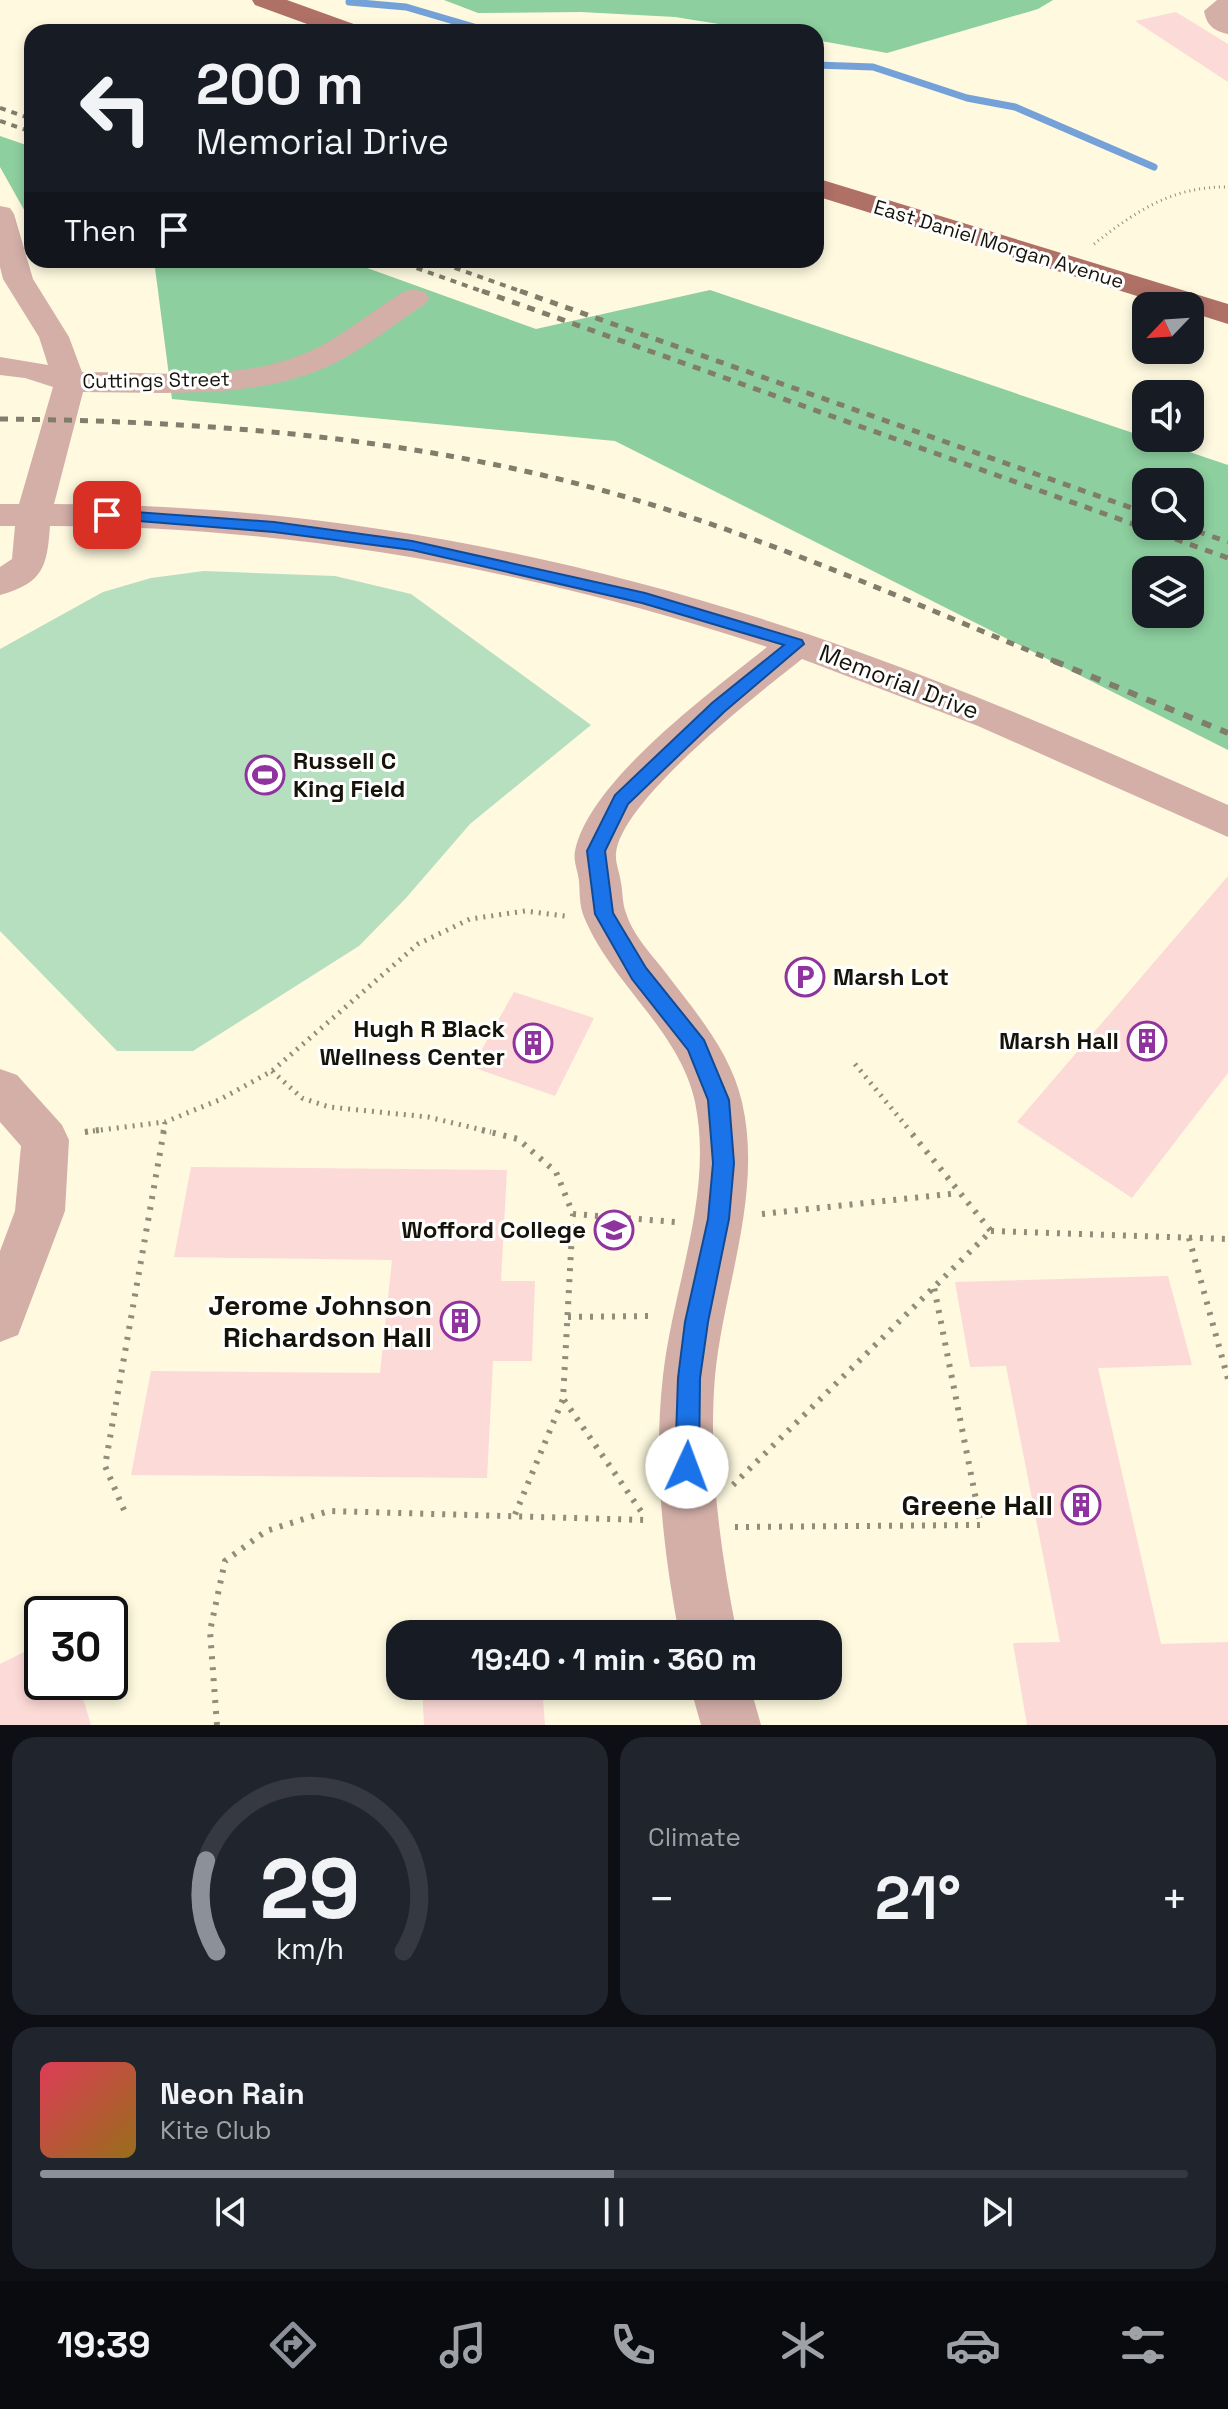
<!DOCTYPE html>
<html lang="en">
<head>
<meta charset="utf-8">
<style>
  :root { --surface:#171b24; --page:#20242c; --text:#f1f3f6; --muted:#9ea1a6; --line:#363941; --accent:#8c9099 }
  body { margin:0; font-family:"Space Grotesk",sans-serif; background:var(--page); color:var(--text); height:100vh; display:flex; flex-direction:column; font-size:30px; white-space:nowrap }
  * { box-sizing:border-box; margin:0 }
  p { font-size:26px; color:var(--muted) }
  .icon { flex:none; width:44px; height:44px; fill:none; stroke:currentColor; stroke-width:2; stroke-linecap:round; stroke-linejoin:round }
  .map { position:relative; height:1725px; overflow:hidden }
  .details { display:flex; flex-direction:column; gap:12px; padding:12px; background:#0d0f14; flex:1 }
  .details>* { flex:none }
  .hud { position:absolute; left:24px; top:24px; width:800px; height:244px; border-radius:24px; box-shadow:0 4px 12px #0003; background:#171b24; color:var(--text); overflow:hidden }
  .needle { width:52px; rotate:245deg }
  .controls { position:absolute; left:1132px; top:292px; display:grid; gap:16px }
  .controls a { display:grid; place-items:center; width:72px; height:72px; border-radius:16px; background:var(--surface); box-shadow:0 4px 12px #0003; font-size:40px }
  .speed { position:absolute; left:24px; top:1596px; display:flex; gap:16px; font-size:40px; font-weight:700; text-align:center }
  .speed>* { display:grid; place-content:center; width:104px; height:104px; border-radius:50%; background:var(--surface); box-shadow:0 4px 12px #0003; line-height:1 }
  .speed .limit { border:4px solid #111; border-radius:12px; background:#fff; color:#111 }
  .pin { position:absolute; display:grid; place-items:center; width:68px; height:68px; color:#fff; margin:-34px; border-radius:16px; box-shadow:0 4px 12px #0006 }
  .me { position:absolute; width:88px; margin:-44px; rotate:2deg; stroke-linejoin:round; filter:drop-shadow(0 0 6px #0008) }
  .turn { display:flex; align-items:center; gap:28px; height:168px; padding:0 40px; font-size:36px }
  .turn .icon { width:104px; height:104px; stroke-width:2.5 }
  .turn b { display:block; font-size:56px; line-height:68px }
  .then { display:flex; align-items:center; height:76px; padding:0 40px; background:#0003; gap:16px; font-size:30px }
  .big { font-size:60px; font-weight:800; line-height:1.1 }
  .details .card { flex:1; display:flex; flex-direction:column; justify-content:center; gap:12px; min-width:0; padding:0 28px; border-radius:24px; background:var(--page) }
  .details .dial { align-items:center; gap:0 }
  .dial svg { height:208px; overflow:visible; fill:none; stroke:var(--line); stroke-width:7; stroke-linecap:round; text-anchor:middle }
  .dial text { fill:var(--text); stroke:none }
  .song { display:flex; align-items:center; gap:24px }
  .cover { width:96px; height:96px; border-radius:12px; background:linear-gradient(135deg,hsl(350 70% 55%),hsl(40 70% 35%)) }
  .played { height:8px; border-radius:4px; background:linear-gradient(90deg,var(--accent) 50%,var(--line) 50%) }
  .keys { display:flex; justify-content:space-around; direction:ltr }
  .heat { display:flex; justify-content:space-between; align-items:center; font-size:44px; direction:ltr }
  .details .tiles { flex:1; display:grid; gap:12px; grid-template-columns:1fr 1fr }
  .card:last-child { grid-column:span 2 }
  .trip { position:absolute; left:386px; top:1620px; width:456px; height:80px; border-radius:24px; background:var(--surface); box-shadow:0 4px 12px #0003; font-weight:800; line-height:80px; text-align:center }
  .tabs { display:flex; height:128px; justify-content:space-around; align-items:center; background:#090b0e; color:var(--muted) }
  .tabs .icon { width:56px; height:56px }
  .tabs .selected { color:var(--accent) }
  .tabs b { font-size:36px; color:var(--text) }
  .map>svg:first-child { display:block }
</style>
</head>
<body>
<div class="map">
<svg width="1228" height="1725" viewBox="0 0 1228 1725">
  <rect width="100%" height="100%" fill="#fef9df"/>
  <!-- green -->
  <path fill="#b5dfbf" d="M 204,571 L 335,576 L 411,594 L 591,725 L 470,824 L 406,898 L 359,946 L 193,1051 L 117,1051 L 0,931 L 0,649 L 103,592 L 151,578 Z"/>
  <!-- forest -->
  <path fill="#8dcf9f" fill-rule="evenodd" d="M 444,0 L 1053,0 L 1038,9 L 887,53 L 816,40 L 816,32 L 768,32 L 675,17 L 581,12 L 478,13 Z
    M 0,136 L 32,147 L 32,224 L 0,167 Z
    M 154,260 L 345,260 L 536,329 L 710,290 L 1228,465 L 1228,750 L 615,441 L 172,399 ZM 1146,482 L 1190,482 L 1190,526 L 1146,526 ZM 1146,570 L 1190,570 L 1190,614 L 1146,614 Z"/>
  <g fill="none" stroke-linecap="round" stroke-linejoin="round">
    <!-- stream -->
    <path stroke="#73a1d8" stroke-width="7" d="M 349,2 L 406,7 L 491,32
      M 816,65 L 873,67 L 967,98 L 1015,107 L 1154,167"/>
  </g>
  <!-- building -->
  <path fill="#fcdad7" d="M 1176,12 L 1228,44 L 1228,82 L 1135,21 Z
    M 1228,876 L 1228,1073 L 1132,1198 L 1017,1122 Z
    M 514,992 L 594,1018 L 555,1096 L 472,1067 Z
    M 191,1167 L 507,1170 L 501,1281 L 535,1281 L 532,1361 L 493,1361 L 487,1478 L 131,1475 L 151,1371 L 380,1373 L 392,1260 L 174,1257 Z
    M 1168,1276 L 1192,1365 L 1098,1368 L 1161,1644 L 1228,1642 L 1228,1725 L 1027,1725 L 1013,1643 L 1060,1642 L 1006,1366 L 970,1367 L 955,1282 Z
    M 42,1643 L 42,1682 L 78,1682 L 91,1725 L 0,1725 L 0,1664 Z
    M 422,1686 L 542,1686 L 545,1725 L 424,1725 Z"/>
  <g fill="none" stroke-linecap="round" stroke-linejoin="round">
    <!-- path-far2 -->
    <path stroke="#918d7a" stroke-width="3" stroke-dasharray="1 4" stroke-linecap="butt" d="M 383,27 L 397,32
      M 1094,244 C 1136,211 1173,186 1228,187"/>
    <!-- path-far1 -->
    <path stroke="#918d7a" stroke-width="5" stroke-dasharray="2 6" stroke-linecap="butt" d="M 855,1064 L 911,1132
      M 272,1071 L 302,1098 L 329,1107 L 428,1117 L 491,1132
      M 85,1132 L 165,1122 L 219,1100 L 272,1071 L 418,944 L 470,919 L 525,911 L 565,916
      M 163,1132 L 165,1122"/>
    <!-- path -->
    <path stroke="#918d7a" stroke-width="6" stroke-dasharray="3 8" stroke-linecap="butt" d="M 482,1130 L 518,1139 L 556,1172 L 573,1214 L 563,1399 L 514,1517
      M 85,1132 L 99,1130
      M 573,1214 L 676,1222
      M 762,1214 L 959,1193
      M 991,1231 L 1228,1239
      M 1189,1238 L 1228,1379
      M 568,1317 L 655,1316
      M 564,1400 L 643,1514
      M 733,1485 L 991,1231 L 909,1130
      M 124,1510 L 105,1466 L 164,1130
      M 735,1527 L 981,1525 L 934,1287
      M 217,1725 L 210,1631 L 225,1561 L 266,1531 L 329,1511 L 645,1520"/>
    <!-- minor -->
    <path fill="#d3afa8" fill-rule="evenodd" d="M 1217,0 L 1228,0 L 1228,34 C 1214,31 1207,26 1204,11 Z
      M 0,206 L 10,208 L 14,214 L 33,279 L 69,337 L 82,372 C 158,372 244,383 315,349 C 346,333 374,310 403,292 L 414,289 L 425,292 L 429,298 L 425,304 C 396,323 368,346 337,362 C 260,401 167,392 83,392 L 54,504 C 328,504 602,559 859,652 C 985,697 1106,751 1228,805 L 1228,837 L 978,726 L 802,659 C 758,694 622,799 616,853 C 615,863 620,873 621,883 C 623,893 622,903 626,913 C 632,933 649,952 662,968 C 693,1009 730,1050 742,1102 C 763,1194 724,1285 715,1376 C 708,1463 720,1550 737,1634 L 679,1634 C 663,1549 653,1462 663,1376 C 673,1285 714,1194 695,1102 C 680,1031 611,983 584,917 C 579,905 580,893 579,881 C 578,871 573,861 575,851 C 589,781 712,691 767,647 C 536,570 294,526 50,526 C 47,566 44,583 0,595 L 0,567 L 12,559 L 15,526 L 0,526 L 0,504 L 19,504 L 53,387 L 25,378 L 0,375 L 0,357 L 48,365 L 39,337 L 3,279 L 0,267 Z
      M 0,1069 L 17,1075 L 62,1125 L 69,1140 L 65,1211 L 18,1335 L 0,1342 L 0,1251 L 15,1211 L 21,1146 L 0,1122 Z
      M 690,1686 L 750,1686 L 761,1725 L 701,1725 Z"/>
    <!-- major -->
    <path fill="#af7066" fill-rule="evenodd" d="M 252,0 L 287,0 L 362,27 L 366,32 L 329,32 L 255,5 Z
      M 816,178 L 1228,304 L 1228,324 L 1190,312 L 1190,306 L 1169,306 L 816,196 Z"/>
    <!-- rail-far2 -->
    <path stroke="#817d6b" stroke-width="4" stroke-dasharray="6 6" stroke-linecap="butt" d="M 0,108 L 32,119
      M 0,121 L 32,132
      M 394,260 L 487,293
      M 432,260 L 526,293"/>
    <!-- rail-far1 -->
    <path stroke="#817d6b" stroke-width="5" stroke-dasharray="8 8" stroke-linecap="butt" d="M 482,291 L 1228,558
      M 520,291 L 1146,513
      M 0,419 C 206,421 413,437 612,493 C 765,536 912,603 1059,663
      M 1182,526 L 1228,542"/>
    <!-- rail -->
    <path stroke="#817d6b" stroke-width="6" stroke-dasharray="10 10" stroke-linecap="butt" d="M 1054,661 L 1228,733"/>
  </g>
  <!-- route -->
  <path fill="#1a73e8" stroke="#114b97" stroke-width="2" d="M 107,510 L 274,522 L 412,541 L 645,593 L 802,640 L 804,644 L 724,712 L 628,804 L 605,851 L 613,913 L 646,968 L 704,1040 L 729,1100 L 734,1163 L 729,1219 L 708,1322 L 700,1378 L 699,1467 L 695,1476 L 687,1479 L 678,1476 L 675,1467 L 678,1378 L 685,1322 L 708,1219 L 713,1163 L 708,1100 L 688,1050 L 632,979 L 595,914 L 587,851 L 615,795 L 712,703 L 784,645 L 642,603 L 412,550 L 274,532 L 102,518 L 102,512 Z"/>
  <!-- icons -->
  <defs>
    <g id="stadium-ring" transform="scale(2)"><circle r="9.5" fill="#fff" stroke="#8f349f" stroke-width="1.5"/><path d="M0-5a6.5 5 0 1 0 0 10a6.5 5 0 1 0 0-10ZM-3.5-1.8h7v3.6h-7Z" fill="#8f349f"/></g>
    <g id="parking-ring" transform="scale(2)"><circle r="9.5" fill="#fff" stroke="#8f349f" stroke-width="1.5"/><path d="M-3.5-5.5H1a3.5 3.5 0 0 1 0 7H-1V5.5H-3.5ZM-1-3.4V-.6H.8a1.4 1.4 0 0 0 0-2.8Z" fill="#8f349f"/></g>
    <g id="building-ring" transform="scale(2)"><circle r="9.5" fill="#fff" stroke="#8f349f" stroke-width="1.5"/><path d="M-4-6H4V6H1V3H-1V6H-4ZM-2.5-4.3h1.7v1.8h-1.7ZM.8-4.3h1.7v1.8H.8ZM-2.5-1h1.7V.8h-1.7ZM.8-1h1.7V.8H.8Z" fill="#8f349f"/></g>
    <g id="university-ring" transform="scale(2)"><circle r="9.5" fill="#fff" stroke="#8f349f" stroke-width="1.5"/><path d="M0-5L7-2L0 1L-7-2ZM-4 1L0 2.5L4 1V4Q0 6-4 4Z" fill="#8f349f"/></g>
  </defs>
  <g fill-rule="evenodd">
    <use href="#stadium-ring" x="265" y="775"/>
    <use href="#parking-ring" x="805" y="977"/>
    <use href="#building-ring" x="1147" y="1041"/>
    <use href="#building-ring" x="533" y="1043"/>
    <use href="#university-ring" x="614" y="1230"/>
    <use href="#building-ring" x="460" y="1321"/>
    <use href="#building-ring" x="1081" y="1505"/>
  </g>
  <g text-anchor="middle" stroke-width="6" stroke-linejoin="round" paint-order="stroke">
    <!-- far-street labels -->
    <g font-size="20" fill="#161308" stroke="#fff">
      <text transform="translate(999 244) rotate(17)" y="7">East Daniel Morgan Avenue</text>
      <text transform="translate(156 380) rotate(-1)" y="7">Cuttings Street</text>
    </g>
    <!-- street labels -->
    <g font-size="24" fill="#161308" stroke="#fff">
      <text transform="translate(899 682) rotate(21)" y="8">Memorial Drive</text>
    </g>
    <!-- poi labels -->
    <g font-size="24" font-weight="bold" fill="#161308" stroke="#fff" text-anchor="end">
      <text x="293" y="769" text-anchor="start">Russell C<tspan x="293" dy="28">King Field</tspan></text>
      <text x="833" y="985" text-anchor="start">Marsh Lot</text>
      <text x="505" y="1037">Hugh R Black<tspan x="505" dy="28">Wellness Center</tspan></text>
      <text x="1119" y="1049">Marsh Hall</text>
      <text x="586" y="1238">Wofford College</text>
    </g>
    <!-- near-poi labels -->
    <g font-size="28" font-weight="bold" fill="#161308" stroke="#fff" text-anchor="end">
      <text x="432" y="1315">Jerome Johnson<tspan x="432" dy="32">Richardson Hall</tspan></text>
      <text x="1053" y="1515">Greene Hall</text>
    </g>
  </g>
</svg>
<div class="controls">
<a><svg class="needle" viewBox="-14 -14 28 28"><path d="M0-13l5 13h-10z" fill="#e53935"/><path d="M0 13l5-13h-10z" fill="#9ea1a6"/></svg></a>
<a><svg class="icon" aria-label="sound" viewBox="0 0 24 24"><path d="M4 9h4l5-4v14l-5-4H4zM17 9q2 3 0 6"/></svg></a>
<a><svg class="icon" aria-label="search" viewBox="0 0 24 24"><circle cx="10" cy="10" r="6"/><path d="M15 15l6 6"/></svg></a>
<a><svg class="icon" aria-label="layers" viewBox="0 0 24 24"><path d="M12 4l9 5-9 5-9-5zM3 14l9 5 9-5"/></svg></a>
</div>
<div class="speed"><div class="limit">30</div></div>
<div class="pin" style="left:107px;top:515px;background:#d93025"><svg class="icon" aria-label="arrive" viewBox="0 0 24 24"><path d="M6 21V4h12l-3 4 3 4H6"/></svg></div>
<svg class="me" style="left:687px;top:1467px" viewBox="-20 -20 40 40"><circle r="19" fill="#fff"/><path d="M0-13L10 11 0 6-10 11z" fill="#1a73e8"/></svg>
<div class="trip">19:40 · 1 min · 360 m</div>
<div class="hud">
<div class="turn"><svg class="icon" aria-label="left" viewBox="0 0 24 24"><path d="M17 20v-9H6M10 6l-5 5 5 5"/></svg><div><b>200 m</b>Memorial Drive</div></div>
<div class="then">Then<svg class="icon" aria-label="arrive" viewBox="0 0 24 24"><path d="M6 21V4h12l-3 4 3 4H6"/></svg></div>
</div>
</div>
<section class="details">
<div class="tiles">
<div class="card dial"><svg viewBox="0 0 100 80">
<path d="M14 69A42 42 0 1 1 86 69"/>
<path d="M14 69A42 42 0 0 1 10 34" stroke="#8c9099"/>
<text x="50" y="56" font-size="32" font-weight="700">29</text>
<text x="50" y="72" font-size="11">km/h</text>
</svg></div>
<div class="card"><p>Climate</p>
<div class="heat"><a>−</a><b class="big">21°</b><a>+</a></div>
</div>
<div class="card">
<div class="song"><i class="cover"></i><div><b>Neon Rain</b><p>Kite Club</p></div></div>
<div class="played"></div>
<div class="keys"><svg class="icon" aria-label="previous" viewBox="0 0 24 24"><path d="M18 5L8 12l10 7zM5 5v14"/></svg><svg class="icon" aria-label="pause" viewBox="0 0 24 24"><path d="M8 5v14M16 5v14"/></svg><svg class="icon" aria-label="next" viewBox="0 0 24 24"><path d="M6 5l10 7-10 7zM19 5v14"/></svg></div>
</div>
</div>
</section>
<nav class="tabs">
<b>19:39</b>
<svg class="icon selected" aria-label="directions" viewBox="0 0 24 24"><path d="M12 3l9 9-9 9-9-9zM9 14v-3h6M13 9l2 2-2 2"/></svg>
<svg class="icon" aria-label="music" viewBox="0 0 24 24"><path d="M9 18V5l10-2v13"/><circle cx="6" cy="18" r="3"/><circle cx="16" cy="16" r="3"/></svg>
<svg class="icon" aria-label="phone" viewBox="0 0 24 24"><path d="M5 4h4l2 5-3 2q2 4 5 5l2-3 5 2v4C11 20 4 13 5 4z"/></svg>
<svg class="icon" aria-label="climate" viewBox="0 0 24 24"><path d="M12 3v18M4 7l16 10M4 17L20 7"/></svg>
<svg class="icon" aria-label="car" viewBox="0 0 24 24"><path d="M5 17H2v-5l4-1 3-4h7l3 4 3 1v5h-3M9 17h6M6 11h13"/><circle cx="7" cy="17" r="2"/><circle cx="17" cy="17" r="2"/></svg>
<svg class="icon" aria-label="filters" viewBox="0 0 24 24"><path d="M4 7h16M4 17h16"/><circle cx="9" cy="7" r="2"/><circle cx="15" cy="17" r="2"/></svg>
</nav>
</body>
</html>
